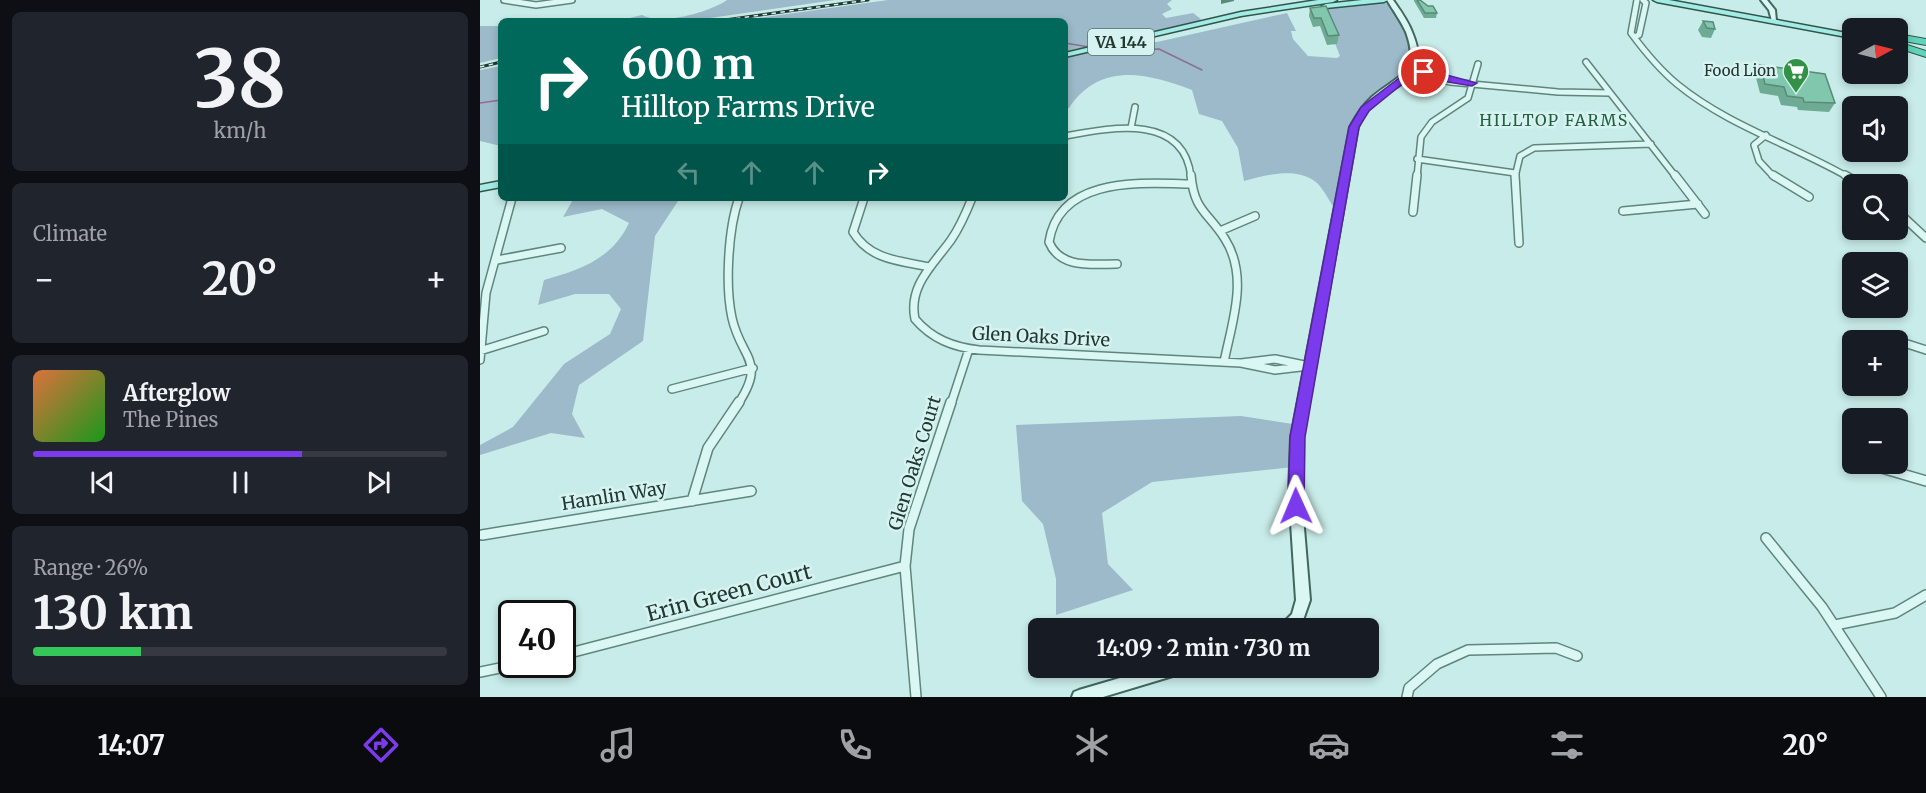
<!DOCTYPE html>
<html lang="en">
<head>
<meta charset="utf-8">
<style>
  :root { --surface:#171b24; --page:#20242c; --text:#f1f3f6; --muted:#9ea1a6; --line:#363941; --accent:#7c3aed }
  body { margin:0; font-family:Merriweather,serif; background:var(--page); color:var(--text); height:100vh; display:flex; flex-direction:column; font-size:22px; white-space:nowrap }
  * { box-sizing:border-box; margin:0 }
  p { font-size:20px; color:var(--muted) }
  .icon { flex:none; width:33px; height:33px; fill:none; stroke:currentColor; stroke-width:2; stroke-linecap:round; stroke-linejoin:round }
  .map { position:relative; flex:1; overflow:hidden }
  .panel { display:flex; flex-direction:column; gap:12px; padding:12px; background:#0d0f14; width:480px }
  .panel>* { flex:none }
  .guide { position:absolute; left:18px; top:18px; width:570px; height:183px; border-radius:9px; box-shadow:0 3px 9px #0003; background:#00695c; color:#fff; overflow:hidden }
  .needle { width:39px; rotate:83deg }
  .tools { position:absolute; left:1362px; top:18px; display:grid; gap:12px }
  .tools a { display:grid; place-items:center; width:66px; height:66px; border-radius:9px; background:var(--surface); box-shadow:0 3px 9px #0003; font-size:30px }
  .speed { position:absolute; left:18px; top:600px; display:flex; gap:12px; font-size:30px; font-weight:700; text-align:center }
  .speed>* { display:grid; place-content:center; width:78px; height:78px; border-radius:50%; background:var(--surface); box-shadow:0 3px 9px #0003; line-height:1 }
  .speed .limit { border:3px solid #111; border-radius:9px; background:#fff; color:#111 }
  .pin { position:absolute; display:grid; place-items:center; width:51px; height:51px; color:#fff; margin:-26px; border:3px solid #fff; border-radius:50%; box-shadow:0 2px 6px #0007 }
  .me { position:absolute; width:66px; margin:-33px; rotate:359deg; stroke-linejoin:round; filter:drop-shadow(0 0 4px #0008) }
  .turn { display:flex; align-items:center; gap:21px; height:126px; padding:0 24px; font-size:27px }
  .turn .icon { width:78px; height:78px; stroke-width:2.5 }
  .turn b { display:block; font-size:42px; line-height:51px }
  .lanes { display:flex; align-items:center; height:57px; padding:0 24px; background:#0003; justify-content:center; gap:30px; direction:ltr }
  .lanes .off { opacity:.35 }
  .big { font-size:45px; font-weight:700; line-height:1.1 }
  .panel .card { flex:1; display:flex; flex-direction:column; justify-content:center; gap:9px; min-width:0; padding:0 21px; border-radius:9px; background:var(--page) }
  .panel .dial { align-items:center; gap:0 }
  .dial b { font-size:78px; line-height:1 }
  .song { display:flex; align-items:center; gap:18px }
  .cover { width:72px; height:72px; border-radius:9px; background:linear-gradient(135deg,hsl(20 70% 55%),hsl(120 70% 35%)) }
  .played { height:6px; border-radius:3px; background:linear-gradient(90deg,var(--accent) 65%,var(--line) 65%) }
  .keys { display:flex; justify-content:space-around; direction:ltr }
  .heat { display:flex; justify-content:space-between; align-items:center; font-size:33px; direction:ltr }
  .charge { height:9px; border-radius:4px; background:linear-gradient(90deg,#34c759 26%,var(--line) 0) }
  .trip { position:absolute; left:548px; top:618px; width:351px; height:60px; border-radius:9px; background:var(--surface); box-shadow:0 3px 9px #0003; font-weight:700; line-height:60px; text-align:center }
  .menu { display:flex; height:96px; justify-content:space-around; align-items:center; background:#090b0e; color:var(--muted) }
  .menu .icon { width:42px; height:42px }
  .menu .current { color:var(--accent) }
  .menu b { font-size:27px; color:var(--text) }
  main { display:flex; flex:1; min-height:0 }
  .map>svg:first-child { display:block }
</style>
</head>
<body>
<main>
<section class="panel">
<div class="card dial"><b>38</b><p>km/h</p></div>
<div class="card"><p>Climate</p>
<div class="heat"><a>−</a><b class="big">20°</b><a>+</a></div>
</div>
<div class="card">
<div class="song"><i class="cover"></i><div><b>Afterglow</b><p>The Pines</p></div></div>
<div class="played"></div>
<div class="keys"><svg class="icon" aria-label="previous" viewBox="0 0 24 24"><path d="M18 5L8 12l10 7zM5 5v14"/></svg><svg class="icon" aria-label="pause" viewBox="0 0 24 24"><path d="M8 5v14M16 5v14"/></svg><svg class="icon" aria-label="next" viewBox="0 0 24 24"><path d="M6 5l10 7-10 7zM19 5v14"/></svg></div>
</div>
<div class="card"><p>Range · 26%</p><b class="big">130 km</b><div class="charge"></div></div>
</section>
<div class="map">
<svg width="1446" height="697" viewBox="0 0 1446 697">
  <rect width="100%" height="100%" fill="#c8ece9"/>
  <!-- green -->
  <path fill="#9cbac9" d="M 247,0 L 355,0 L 209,21 L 137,21 L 162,15 C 181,26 230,12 247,0 Z
    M 408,0 L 692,0 L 687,4 L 692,9 L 682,14 L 686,18 L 713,13 L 721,19 L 717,23 L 585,53 L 585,21 L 256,21 Z
    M 903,2 C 915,5 928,33 931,45 C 932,52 931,61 930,69 L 912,87 L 883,104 L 876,113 L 856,211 C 850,202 844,190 837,183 C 818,166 785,175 764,181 L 758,148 L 742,121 L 719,114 L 712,90 C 668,73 620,61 589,108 L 585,108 L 585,57 L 644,43 L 677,42 L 807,13 L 816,31 L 811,31 L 813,39 L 828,56 L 857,58 L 860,56 L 841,8 Z
    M 0,26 L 21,26 L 21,58 L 0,63 Z
    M 21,66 L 21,146 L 0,141 L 0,70 Z
    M 94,198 L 200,198 L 175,236 L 163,341 L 99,385 L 92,414 L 105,438 L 71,433 L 0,455 L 0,445 L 33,427 L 84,364 L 130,334 L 141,309 L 129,294 L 95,294 L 58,305 L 64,280 C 100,270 132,259 149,223 L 122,209 L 83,217 Z
    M 761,416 L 819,425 L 814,467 L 672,482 L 622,513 L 628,564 L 653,590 L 576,615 L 576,579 L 563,524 L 542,501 L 536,425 Z"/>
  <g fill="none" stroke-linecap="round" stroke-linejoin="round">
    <!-- stream -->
    <path stroke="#8d6f8e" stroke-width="1.5" d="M 585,43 L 609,47
      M 621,50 L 679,49 L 722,70
      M 0,103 L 21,100"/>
    <!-- street-far2 casing -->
    <g stroke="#5e867c" stroke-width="8">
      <path id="street-far2" d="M 24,0 L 56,5 L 92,0
        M 1157,0 L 1151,33 C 1165,52 1179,69 1197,84 C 1247,125 1312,145 1368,177
        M 1154,37 L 1159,35 L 1166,3 L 1163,0
        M 1106,62 L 1196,177
        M 931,72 L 970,82 L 1078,92 L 1130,93
        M 651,128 L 655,107
        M 1286,135 L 1274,145 L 1279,161 L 1294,177
        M 585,136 C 629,128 704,112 711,177
        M 937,159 L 1035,173
        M 937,177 L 941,137 L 952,122 L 988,98 L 998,64
        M 1035,177 L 1040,156 L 1054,148 L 1171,144"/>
    </g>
    <!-- street-far1 casing -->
    <g stroke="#5e867c" stroke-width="10">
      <path id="street-far1" d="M 711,175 C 714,211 728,212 745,239 C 769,277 752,322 744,362
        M 1035,175 L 1039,243
        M 1195,175 L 1225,214
        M 1293,175 L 1329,197
        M 1365,175 L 1381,184
        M 384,198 L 373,232 C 390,260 420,261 450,267
        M 492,198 C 486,213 480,227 471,240 C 453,265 428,286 435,319 C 452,339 473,347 499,350 L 761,363 L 795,370 L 829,366
        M 1143,211 L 1218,204
        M 933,212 L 937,175
        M 1418,212 L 1446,238
        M 740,231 L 775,216
        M 17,260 L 81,248
        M 637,264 C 612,264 580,269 569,242 C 579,176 661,183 710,184
        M 1400,340 L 1417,340
        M 1418,341 L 1446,350
        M 0,351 L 64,331
        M 0,360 L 6,293 L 32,198
        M 761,363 L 795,359 L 829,366
        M 192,389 L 273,368
        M 258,404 C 287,360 261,359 252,318 C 245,286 248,229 259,198
        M 471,404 L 489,349"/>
    </g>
    <!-- street casing -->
    <g stroke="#5e867c" stroke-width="12">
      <path id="street" d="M 1388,464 L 1446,481
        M 212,501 L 228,448 L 259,402
        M 2,535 L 271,491
        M 1286,538 L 1342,607 L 1401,697
        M 1355,625 L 1415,613 L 1446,595
        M 82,655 L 425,566
        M 0,672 L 39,664
        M 436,697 L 425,566 L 429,529 L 471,402
        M 927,697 L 929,688 L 957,664 L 988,650 L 1076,648 L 1097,656"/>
    </g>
    <!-- secondary casing -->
    <g stroke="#41685d" stroke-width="4">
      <path id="secondary" d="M 907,0 L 913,0 C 920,10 928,21 932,32 C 954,84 911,81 887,111 C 883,115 881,122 878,127 L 823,437 L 821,492 L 830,600 L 822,623 L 817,628 L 801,628 L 803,623 L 812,614 L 816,600 L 809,492 L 811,437 L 870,127 C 877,115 882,106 892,97 C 918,75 941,73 926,32 C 921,21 913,10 907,0 Z
        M 1281,0 L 1287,0 L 1295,10 L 1296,21 L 1292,21 L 1289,10 Z
        M 674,668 L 703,668 L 701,673 L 696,675 L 623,697 L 592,697 L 594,692 L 599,690 Z"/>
    </g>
    <!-- primary casing -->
    <g stroke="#32554a" stroke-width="3">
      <path id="primary" d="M 838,0 L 857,0 L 853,2 L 761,16 L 585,57 L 585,53 L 761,12 Z
        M 882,0 L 908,0 L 904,2 L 846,8 L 842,6 L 846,4 Z
        M 1173,0 L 1189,0 L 1372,34 L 1372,38 L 1177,2 Z
        M 21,181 L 21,187 L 0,191 L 0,185 Z"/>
    </g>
    <!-- highway casing -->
    <g stroke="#32554a" stroke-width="2">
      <path id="highway" d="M 1418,34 L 1446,39 L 1446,45 L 1418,40 Z
        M 1418,42 L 1446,51 L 1446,57 L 1418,48 Z"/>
    </g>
    <!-- street-far2 -->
    <use href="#street-far2" stroke="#dbf7f4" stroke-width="5"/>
    <!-- street-far1 -->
    <use href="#street-far1" stroke="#dbf7f4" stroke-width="7"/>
    <!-- street -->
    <use href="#street" stroke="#dbf7f4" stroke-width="9"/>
    <!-- secondary -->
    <use href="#secondary" fill="#dbf7f4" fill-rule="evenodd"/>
    <!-- primary -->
    <use href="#primary" fill="#a3ebe5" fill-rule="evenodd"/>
    <!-- highway -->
    <use href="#highway" fill="#5fd4ba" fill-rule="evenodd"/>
    <!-- rail casing -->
    <g stroke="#213831" stroke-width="3">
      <path id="rail" d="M 238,21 L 388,0
        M 0,67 L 21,62"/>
    </g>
    <!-- rail -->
    <use href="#rail" stroke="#d7f3f1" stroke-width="1.5" stroke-dasharray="4.5" stroke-linecap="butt"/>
  </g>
  <!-- wall -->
  <path fill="#6eab95" d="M 934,0 L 940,0 L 957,13 L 956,18 L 944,18 L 934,1 Z
    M 830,8 L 859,35 L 857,44 L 847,45 L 840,26 L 833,27 L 829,16 Z
    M 1223,21 L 1235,29 L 1231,38 L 1222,37 L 1218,30 Z
    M 1280,65 L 1355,103 L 1349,112 L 1318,110 L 1317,107 L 1301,105 L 1298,96 L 1280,93 L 1275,74 Z"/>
  <!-- shaded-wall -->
  <path fill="#5a8b79" d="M 741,0 L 754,0 L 754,1 L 741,4 Z"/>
  <!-- building -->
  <path fill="#80c7ad" stroke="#5a8b79" stroke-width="1.5" d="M 937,0 L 940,0 L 948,6 L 953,6 L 957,13 L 945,13 Z
    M 846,6 L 859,35 L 848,36 L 841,18 L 834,18 L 830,8 Z
    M 1223,21 L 1233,22 L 1235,29 L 1227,28 Z
    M 1280,65 L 1345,74 L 1355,103 L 1324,102 L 1323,98 L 1307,96 L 1304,87 L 1285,84 Z"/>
  <!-- route -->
  <path fill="#7c3aed" stroke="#51269a" stroke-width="1.5" d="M 931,69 L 939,72 L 944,69 L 997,83 L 992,86 L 932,76 L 889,111 L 879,127 L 825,437 L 824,506 L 821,511 L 816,513 L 810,511 L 808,506 L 810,437 L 869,127 L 881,107 Z"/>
  <!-- icons -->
  <defs>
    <g id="supermarket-pin" transform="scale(1.35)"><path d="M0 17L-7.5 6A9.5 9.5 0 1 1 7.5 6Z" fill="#329146" stroke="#d7f3f1"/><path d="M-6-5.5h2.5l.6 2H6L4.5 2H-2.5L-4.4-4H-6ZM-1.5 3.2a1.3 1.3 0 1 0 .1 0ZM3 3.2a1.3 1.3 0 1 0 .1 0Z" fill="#fff"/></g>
  </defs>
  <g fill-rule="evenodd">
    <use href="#supermarket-pin" x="1316" y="71"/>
  </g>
  <g text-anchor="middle" stroke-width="5" stroke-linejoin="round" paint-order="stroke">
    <!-- far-poi labels -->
    <g font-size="15" fill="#213831" stroke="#d7f3f1" text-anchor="end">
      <text x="1296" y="76">Food Lion</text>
    </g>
    <!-- shield labels -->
    <rect fill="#d7f3f1" stroke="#58706b" stroke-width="1.5" x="608" y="29" width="66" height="26" rx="4.5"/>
    <g font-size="16" font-weight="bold" fill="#213831">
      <text x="641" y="48">VA 144</text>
    </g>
    <!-- far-neighbourhood labels -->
    <g font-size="16" letter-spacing="1.5" fill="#23613e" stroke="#d7f3f1">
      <text x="1074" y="126">HILLTOP FARMS</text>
    </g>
    <!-- street labels -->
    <g font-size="18" fill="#213831" stroke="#d7f3f1">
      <text transform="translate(561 337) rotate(3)" y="6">Glen Oaks Drive</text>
      <text transform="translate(435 463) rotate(-73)" y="6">Glen Oaks Court</text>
      <text transform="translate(134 496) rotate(-9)" y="6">Hamlin Way</text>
    </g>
    <!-- near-street labels -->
    <g font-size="21" fill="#213831" stroke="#d7f3f1">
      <text transform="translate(249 593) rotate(-15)" y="7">Erin Green Court</text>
    </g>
  </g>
</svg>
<div class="tools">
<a><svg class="needle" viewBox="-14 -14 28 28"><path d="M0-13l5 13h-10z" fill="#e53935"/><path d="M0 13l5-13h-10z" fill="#9ea1a6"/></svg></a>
<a><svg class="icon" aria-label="sound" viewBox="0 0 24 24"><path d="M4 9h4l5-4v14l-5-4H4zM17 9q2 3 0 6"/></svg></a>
<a><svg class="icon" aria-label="search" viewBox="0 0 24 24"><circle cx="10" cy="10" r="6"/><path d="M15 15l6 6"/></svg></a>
<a><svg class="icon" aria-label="layers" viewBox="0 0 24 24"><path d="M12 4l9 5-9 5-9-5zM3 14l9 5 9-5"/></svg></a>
<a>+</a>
<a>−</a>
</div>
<div class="speed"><div class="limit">40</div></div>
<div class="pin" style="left:944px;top:72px;background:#d93025"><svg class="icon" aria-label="arrive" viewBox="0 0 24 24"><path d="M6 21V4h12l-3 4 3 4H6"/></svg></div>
<svg class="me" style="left:816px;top:506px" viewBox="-20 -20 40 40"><path d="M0-17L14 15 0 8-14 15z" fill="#7c3aed" stroke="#fff" stroke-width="4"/></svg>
<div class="trip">14:09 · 2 min · 730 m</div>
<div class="guide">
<div class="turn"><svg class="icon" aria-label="right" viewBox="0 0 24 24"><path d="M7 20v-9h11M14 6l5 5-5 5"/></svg><div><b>600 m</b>Hilltop Farms Drive</div></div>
<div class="lanes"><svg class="icon off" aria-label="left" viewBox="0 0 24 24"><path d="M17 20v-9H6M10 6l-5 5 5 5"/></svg><svg class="icon off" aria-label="ahead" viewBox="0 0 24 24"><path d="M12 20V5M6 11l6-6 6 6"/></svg><svg class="icon off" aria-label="ahead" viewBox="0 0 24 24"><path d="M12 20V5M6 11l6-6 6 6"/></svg><svg class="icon" aria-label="right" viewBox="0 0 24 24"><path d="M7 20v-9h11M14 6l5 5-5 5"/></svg></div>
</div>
</div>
</main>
<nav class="menu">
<b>14:07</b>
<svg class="icon current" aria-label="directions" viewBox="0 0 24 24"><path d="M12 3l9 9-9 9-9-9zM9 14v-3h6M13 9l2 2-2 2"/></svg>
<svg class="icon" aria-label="music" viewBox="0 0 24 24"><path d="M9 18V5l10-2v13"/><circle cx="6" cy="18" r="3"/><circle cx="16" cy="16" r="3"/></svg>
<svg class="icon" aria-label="phone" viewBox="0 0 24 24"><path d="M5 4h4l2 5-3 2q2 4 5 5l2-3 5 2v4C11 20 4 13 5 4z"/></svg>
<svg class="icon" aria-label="climate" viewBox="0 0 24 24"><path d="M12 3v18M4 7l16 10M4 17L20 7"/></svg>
<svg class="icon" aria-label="car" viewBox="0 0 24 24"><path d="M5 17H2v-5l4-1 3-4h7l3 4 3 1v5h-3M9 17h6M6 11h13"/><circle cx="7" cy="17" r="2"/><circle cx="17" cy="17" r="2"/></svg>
<svg class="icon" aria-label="filters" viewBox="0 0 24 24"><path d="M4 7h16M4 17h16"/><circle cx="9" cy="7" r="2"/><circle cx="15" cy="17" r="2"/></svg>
<b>20°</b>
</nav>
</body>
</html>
